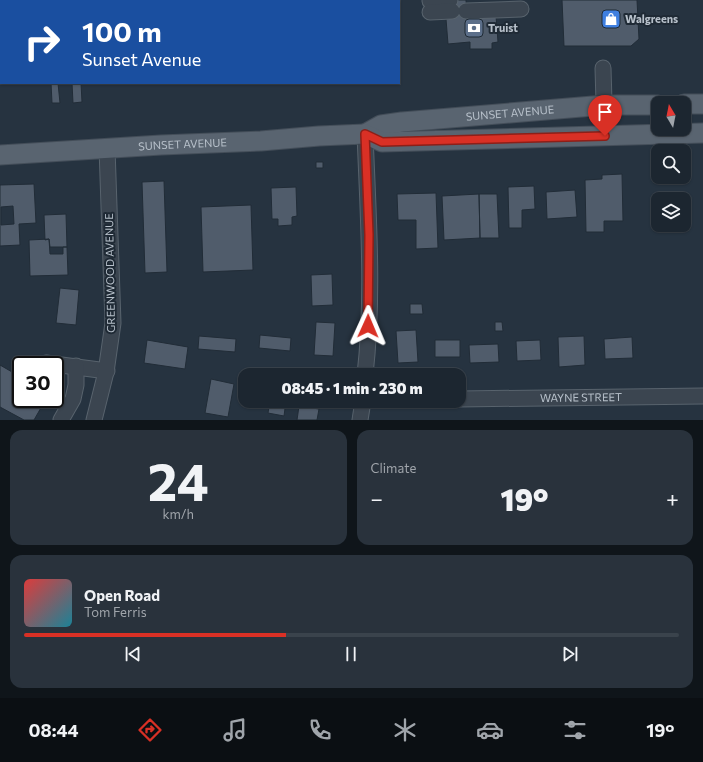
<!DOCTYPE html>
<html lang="en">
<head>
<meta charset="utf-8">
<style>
  :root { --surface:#1c2630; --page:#29323c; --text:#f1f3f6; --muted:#a0a5ab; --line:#3a434c; --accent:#d93025 }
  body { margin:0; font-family:Commissioner,sans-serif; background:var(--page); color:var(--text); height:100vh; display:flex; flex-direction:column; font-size:15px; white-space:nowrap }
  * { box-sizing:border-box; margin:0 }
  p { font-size:13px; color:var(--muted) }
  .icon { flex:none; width:22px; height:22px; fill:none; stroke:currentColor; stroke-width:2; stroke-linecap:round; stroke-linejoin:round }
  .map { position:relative; height:420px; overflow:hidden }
  .panel { display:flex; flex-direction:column; gap:10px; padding:10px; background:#0f151a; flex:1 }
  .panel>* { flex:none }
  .guide { position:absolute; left:0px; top:0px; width:400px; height:84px; box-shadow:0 1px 3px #0004,0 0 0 1px var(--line); background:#1a4fa0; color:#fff; overflow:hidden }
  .needle { width:26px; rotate:350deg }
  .tools { position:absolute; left:651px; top:96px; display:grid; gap:8px }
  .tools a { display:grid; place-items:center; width:40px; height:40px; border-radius:8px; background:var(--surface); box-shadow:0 1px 3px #0004,0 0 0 1px var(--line); font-size:20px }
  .speed { position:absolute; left:12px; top:356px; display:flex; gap:8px; font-size:20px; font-weight:700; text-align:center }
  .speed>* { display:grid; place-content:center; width:52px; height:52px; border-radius:50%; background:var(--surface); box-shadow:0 1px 3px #0004,0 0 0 1px var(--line); line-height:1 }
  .speed .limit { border:2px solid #111; border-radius:6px; background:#fff; color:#111 }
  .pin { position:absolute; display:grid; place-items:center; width:34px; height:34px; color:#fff; margin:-41px -17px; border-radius:50% 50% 50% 0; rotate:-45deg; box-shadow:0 0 4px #0007 }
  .pin .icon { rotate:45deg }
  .me { position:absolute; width:44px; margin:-22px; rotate:1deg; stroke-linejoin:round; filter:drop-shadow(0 0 3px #0008) }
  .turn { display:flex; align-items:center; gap:14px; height:84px; padding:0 16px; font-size:18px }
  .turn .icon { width:52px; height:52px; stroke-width:2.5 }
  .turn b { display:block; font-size:28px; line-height:34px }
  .big { font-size:30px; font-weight:800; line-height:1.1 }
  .panel .card { flex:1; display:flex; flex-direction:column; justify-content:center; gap:6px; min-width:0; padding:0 14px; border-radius:12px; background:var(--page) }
  .panel .dial { align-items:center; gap:0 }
  .dial b { font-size:52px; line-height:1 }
  .song { display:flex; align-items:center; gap:12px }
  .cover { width:48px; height:48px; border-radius:6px; background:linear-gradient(135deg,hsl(0 70% 55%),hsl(190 70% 35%)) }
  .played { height:4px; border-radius:2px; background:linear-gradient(90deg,var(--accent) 40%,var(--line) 40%) }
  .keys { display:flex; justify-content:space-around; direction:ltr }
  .heat { display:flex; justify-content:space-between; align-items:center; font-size:22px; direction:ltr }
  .panel .tiles { flex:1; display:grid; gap:10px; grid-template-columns:1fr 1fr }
  .card:last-child { grid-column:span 2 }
  .trip { position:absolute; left:238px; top:368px; width:228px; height:40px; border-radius:12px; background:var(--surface); box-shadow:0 1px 3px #0004,0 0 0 1px var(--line); font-weight:800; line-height:40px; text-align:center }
  .dock { display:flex; height:64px; justify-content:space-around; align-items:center; background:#0b0f13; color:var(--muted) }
  .dock .icon { width:28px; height:28px }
  .dock .current { color:var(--accent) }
  .dock b { font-size:18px; color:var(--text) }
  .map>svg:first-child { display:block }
</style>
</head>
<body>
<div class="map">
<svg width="703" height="420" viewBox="0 0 703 420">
  <rect width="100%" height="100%" fill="#263340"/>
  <!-- building -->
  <path fill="#505c6b" stroke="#212c37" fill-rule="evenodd" d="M 200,0 L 246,0 L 246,1 L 200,1 Z
    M 292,0 L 314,0 L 314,1 L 292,1 Z
    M 361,0 L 387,0 L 387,1 L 361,1 Z
    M 451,0 L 466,0 L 467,17 L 496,16 L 498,42 L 492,43 L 492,49 L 470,49 L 470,42 L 448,44 L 446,19 L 453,18 Z
    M 562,0 L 637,0 L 639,39 L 631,46 L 564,46 Z
    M 51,83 L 58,83 L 60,103 L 52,103 Z
    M 72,83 L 81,83 L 82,102 L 73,103 Z
    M 316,162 L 323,162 L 323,168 L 316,168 Z
    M 622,174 L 623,221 L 604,221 L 604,232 L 586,232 L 585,180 L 602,179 L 602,175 Z
    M 164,181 L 167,272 L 145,273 L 142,182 Z
    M 34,184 L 36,223 L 19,224 L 20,245 L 0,246 L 0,185 ZM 13,206 L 14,224 L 1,225 L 1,207 Z
    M 534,186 L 535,209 L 522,210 L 522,228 L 509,228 L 508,187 Z
    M 296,187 L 297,216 L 292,217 L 292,225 L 278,226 L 278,219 L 272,219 L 271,188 Z
    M 575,190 L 577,217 L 547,219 L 546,192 Z
    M 436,193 L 438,248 L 416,249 L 416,220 L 398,220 L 397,194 Z
    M 479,194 L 480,238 L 444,240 L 442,196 Z
    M 479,194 L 497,194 L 499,238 L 480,238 Z
    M 251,205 L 253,270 L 203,272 L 201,207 Z
    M 66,214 L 67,247 L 50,247 L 49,239 L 45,240 L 44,215 Z
    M 49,239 L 50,254 L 63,254 L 63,247 L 67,247 L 68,275 L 30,276 L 29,240 Z
    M 332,274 L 333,305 L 312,306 L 311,275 Z
    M 60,288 L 79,290 L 76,325 L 56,323 Z
    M 410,304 L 422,304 L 423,314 L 410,314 Z
    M 316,322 L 335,323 L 333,356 L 314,355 Z
    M 495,322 L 502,322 L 503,331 L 495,331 Z
    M 416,330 L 418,362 L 398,363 L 396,331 Z
    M 260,335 L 291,338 L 290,351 L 259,348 Z
    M 199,336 L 236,339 L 235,352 L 198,349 Z
    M 584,336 L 585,365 L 559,367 L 558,337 Z
    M 632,337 L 633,358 L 605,359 L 604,339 Z
    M 147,340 L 188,347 L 185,369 L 144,363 Z
    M 435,340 L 460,340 L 460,357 L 435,357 Z
    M 540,340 L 541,360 L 517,361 L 516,341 Z
    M 498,344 L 499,362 L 470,363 L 469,345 Z
    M 0,365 L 19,376 L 21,374 L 21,399 L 46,399 L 34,420 L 24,420 L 0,407 Z
    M 309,370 L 339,375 L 308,375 Z
    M 211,379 L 234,384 L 228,417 L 205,413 Z
    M 270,401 L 286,401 L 284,416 L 268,413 Z
    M 299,406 L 319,409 L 317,420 L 297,420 Z"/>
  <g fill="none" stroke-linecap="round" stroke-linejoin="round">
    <!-- minor casing -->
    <g stroke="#58636d" stroke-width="17">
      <g id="minor">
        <path d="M 392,0 L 392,1"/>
        <path d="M 359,1 L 359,0"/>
        <path d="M 430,1 L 450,0"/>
        <path d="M 466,11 L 521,9"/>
        <path d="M 430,12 L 452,11"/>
        <path d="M 603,68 L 605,136"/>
        <path d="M 365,134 C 368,214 374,295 365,375"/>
        <path d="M 46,363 L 107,371"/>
        <path id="s1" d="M 459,399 L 703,396"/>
        <path d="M 61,420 L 73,399 L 76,385 L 76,366"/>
        <path d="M 94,420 L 106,372 L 113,323 L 107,148"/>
        <path d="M 360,420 L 363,401"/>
      </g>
    </g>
    <!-- major casing -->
    <g stroke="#444e59" stroke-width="21">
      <g id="major">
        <path d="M 684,104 L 703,104"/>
        <path id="s2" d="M 365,134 L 381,125 L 402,122 L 605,105 L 658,105"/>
        <path id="s3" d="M 0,155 L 161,145 L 261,141 L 319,136 L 365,134 L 382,142 L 703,133"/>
      </g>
    </g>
    <!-- minor -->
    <use href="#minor" stroke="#3b4550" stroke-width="15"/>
    <!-- major -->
    <use href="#major" stroke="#596470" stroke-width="19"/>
  </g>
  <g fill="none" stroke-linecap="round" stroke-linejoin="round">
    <!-- route casing -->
    <g stroke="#8d1f18" stroke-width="10">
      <path id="route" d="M 368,326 L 369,235 L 365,134 L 382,142 L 605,136"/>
    </g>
    <!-- route -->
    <use href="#route" stroke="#d93025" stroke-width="7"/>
  </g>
  <!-- icons -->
  <defs>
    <g id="shop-square" transform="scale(1)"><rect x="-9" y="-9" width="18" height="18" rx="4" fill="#3f7fe0" stroke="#1f2a35"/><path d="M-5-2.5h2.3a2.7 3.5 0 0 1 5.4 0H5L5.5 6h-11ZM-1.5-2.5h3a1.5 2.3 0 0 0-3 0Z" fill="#fff"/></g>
    <g id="bank-square" transform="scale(1)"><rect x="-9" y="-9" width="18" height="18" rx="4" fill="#5c6f8a" stroke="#1f2a35"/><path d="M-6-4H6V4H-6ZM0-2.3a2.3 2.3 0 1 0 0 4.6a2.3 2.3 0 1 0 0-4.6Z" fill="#fff"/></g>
  </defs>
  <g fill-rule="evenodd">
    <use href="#shop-square" x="611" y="19"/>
    <use href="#bank-square" x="474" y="28"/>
  </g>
  <g text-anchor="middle" stroke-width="4" stroke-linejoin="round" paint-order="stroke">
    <!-- poi labels -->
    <g font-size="11" font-weight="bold" fill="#b7c0ca" stroke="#1f2a35" text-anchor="start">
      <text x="625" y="23">Walgreens</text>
      <text x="488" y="32">Truist</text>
    </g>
    <!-- street labels -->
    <g font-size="11" fill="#b7c0ca" stroke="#1f2a35">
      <text dy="4" stroke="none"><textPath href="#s2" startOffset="148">SUNSET AVENUE</textPath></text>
      <text dy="4" stroke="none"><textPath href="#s3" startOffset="183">SUNSET AVENUE</textPath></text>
      <text transform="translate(110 273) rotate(-91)" y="4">GREENWOOD AVENUE</text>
      <text dy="4" stroke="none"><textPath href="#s1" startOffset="122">WAYNE STREET</textPath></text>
    </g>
  </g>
</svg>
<div class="tools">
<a><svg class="needle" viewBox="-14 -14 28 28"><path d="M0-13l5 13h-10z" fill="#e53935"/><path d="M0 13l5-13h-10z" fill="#a0a5ab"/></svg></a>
<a><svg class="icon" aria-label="search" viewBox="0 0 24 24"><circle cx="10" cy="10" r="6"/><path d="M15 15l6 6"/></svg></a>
<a><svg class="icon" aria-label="layers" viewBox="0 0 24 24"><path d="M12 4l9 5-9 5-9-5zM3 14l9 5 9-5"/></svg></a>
</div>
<div class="speed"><div class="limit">30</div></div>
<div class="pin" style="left:605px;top:136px;background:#d93025"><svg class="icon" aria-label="arrive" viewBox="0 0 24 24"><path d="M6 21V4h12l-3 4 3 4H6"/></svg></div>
<svg class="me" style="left:368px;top:326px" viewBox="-20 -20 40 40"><path d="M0-17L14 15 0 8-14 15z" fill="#d93025" stroke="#fff" stroke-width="4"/></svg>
<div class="trip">08:45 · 1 min · 230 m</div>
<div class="guide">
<div class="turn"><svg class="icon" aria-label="right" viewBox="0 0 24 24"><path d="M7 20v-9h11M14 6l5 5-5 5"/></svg><div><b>100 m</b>Sunset Avenue</div></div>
</div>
</div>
<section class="panel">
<div class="tiles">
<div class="card dial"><b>24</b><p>km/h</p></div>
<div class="card"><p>Climate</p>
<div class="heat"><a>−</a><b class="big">19°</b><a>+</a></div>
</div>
<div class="card">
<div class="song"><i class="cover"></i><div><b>Open Road</b><p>Tom Ferris</p></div></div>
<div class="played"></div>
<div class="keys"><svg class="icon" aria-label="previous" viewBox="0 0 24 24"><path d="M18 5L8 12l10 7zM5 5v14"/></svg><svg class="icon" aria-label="pause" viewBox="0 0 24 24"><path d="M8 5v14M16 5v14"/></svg><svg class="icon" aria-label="next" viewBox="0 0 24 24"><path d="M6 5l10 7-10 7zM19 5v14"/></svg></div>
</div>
</div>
</section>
<nav class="dock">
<b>08:44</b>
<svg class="icon current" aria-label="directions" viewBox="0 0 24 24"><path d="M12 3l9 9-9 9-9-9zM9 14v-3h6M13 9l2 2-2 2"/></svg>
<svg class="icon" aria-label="music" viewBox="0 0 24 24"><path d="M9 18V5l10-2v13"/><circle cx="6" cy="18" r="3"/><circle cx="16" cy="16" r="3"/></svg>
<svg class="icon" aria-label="phone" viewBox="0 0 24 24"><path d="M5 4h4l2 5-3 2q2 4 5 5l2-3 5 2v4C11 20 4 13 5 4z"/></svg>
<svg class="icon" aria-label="climate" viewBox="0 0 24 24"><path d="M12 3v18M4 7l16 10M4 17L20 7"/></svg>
<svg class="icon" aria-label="car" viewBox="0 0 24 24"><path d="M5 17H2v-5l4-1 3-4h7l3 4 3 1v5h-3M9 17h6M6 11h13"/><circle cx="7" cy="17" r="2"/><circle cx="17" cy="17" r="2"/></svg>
<svg class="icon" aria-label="filters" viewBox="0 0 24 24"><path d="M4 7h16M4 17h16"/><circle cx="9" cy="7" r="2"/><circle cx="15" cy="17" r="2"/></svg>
<b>19°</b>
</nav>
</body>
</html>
